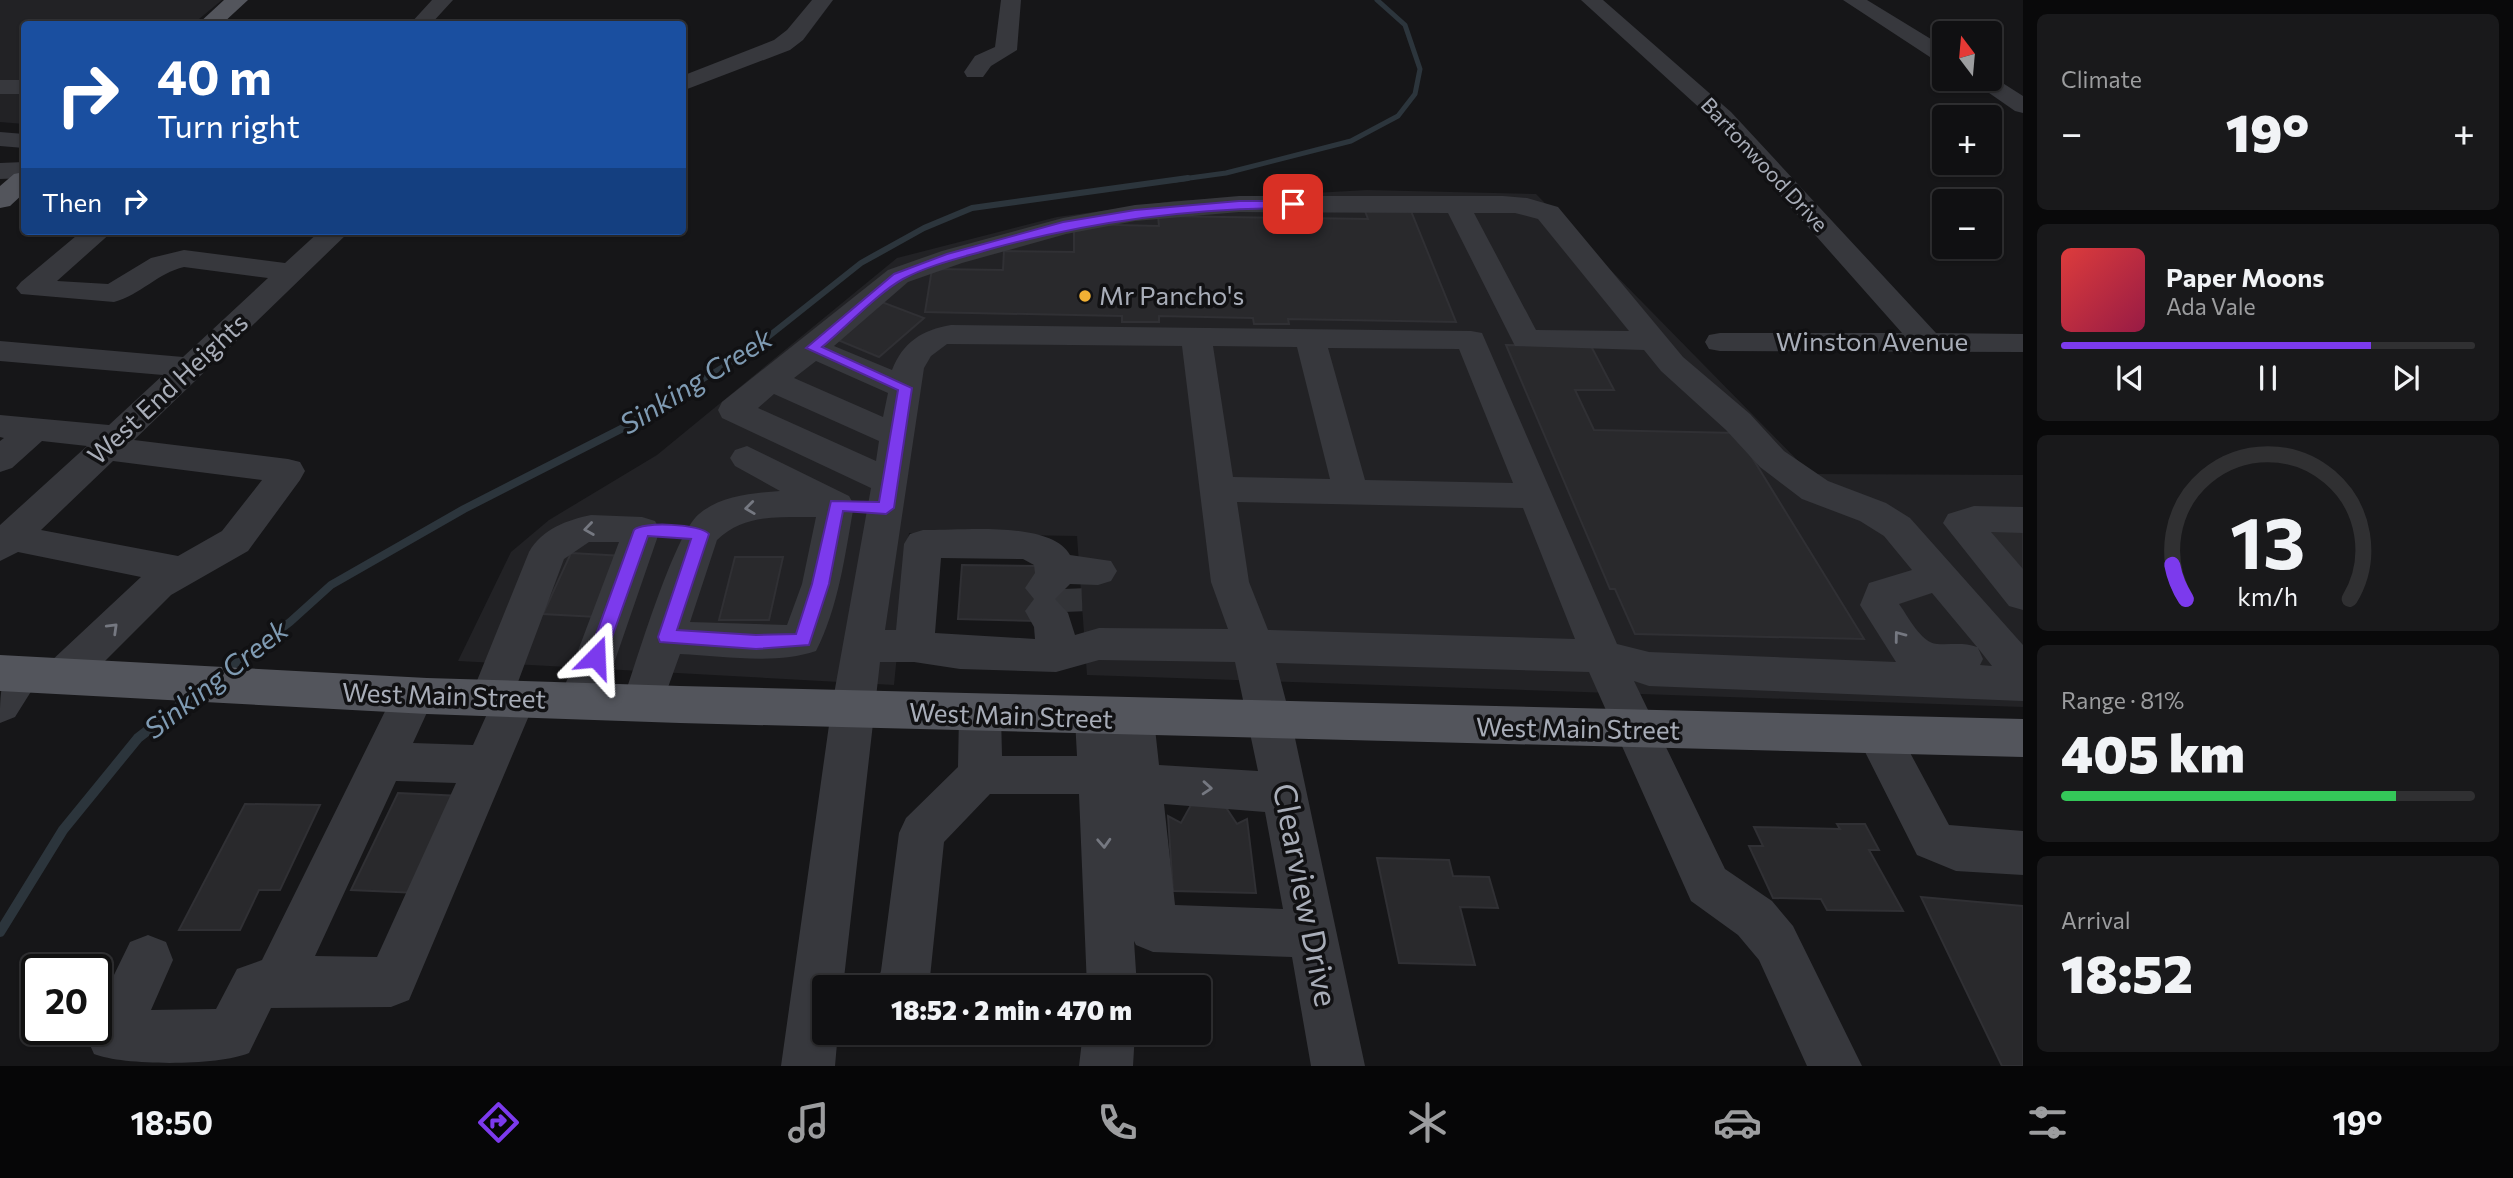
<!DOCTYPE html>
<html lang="en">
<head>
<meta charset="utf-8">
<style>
  :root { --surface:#101012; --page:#19191b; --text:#f1f3f6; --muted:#9c9d9f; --line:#303032; --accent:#7c3aed }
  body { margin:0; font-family:Commissioner,sans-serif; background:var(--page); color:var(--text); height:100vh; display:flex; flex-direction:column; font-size:26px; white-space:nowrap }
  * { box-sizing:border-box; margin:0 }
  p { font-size:23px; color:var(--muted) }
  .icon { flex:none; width:38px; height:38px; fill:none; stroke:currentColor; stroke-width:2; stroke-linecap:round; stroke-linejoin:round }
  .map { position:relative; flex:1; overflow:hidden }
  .side { display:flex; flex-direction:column; gap:14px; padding:14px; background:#09090a; width:490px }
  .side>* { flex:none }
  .top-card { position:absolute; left:21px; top:21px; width:665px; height:214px; border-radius:7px; box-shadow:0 2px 5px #0004,0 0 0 2px var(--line); background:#1a4fa0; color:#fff; overflow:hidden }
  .needle { width:46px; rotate:344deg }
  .fabs { position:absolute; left:1932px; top:21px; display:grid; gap:14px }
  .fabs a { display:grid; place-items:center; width:70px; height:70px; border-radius:7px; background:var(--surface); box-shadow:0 2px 5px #0004,0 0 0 2px var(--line); font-size:35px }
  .speed { position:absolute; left:21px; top:954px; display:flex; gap:14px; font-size:35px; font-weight:700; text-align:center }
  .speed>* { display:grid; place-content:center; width:91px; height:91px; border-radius:50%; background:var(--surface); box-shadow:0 2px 5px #0004,0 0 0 2px var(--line); line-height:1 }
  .speed .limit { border:4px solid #111; border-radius:10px; background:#fff; color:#111 }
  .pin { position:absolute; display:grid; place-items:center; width:60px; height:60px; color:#fff; margin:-30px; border-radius:14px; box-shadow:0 4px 10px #0006 }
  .me { position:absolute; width:77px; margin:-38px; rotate:21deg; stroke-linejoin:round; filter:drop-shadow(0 0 5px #0008) }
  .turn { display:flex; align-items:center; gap:24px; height:147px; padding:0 21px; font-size:32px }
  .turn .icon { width:91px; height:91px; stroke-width:2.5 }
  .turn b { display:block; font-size:49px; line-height:60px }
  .then { display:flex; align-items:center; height:66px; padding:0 21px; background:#0003; gap:14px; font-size:26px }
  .big { font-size:52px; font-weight:800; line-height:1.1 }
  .side .card { flex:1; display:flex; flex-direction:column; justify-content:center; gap:10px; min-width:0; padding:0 24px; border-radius:10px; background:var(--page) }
  .side .dial { align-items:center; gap:0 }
  .dial svg { height:182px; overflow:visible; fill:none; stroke:var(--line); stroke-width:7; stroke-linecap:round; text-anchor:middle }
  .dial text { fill:var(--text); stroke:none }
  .song { display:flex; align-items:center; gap:21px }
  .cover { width:84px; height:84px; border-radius:10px; background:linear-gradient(135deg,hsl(0 70% 55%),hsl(340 70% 35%)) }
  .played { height:7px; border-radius:4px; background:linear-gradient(90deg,var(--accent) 75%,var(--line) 75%) }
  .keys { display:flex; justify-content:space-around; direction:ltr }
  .heat { display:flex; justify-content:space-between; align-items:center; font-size:38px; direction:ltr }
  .charge { height:10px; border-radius:5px; background:linear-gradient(90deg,#34c759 81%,var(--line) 0) }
  .trip { position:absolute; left:812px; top:975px; width:399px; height:70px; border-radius:7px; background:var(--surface); box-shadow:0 2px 5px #0004,0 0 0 2px var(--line); font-weight:800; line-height:70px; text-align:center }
  .tab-bar { display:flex; height:112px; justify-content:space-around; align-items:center; background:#060607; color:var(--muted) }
  .tab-bar .icon { width:49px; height:49px }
  .tab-bar .selected { color:var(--accent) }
  .tab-bar b { font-size:32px; color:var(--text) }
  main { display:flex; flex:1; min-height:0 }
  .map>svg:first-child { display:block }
</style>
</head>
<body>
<main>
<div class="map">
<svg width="2023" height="1066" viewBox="0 0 2023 1066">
  <rect width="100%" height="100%" fill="#161618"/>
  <!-- built -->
  <path fill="#222225" d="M 0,0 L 222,0 L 193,24 L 24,24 L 24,124 L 0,122 Z
    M 1367,190 L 1536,194 L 1811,474 L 2023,475 L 2023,707 L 1087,675 L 1077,536 L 909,533 L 894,685 L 458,661 L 511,552 L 549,520 L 657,455 L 897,258 L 1057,217 L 1174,201 Z"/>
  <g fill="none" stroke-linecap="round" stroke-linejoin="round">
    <!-- stream-far3 -->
    <path stroke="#2c353c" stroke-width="5" d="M 1175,180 L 1226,173 L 1351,141 L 1398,116 L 1415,94 L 1420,69 L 1405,25 L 1377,0"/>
    <!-- stream-far2 -->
    <path stroke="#2c353c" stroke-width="6" d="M 656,408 L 754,348 L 861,263 L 924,228 L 972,208 L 1188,178"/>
    <!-- stream-far1 -->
    <path stroke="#2c353c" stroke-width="8" d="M 224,672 L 290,622 L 331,585 L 464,509 L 623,428 L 659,406
      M 190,698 L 194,695"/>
    <!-- stream -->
    <path stroke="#2c353c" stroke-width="10" d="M 0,932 L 63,830 L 138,738 L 192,696"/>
  </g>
  <!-- building -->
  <path fill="#29292c" stroke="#303034" stroke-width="2" d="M 1365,211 L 1411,211 L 1456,322 L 1288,319 L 1289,324 L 1254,324 L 1253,318 L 1159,316 L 1159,322 L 1122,322 L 1122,316 L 925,312 L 932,269 L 1003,270 L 1004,251 L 1074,252 L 1074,224 L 1159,226 L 1158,216 L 1368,219 Z
    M 879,301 L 924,318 L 879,357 L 833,338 Z
    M 1506,345 L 1591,346 L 1614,390 L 1575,390 L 1594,430 L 1737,433 L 1864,639 L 1635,634 L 1615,589 L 1610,589 Z
    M 2023,530 L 2023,574 L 1987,531 Z
    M 571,553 L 623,556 L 597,617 L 543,614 Z
    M 735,557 L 783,557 L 769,620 L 719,620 Z
    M 962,565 L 1038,566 L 1037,621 L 958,619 Z
    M 398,793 L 461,796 L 419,893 L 351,890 Z
    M 245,804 L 320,805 L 280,890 L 259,890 L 240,930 L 179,930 Z
    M 1191,805 L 1225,806 L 1237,824 L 1247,819 L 1256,893 L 1173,891 L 1168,816 L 1181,823 Z
    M 1837,824 L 1865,824 L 1879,850 L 1869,850 L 1903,911 L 1827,910 L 1821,899 L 1773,898 L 1749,846 L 1763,846 L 1754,827 L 1840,829 Z
    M 1377,858 L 1449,860 L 1453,876 L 1489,877 L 1498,908 L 1460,907 L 1475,965 L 1399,963 Z
    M 1921,897 L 2023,906 L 2023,1066 L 2002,1066 Z"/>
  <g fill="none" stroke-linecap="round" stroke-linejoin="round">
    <!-- minor-tunnel -->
    <path stroke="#333438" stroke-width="37" stroke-dasharray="37 18" stroke-linecap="butt" d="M 1063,589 L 1064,612"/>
    <!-- minor -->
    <path fill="#37383d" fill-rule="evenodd" d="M 432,0 L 453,0 L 431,24 L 410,24 Z
      M 812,0 L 833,0 L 803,40 L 790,50 L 682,91 L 682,76 L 774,40 L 787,30 Z
      M 1001,0 L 1021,0 L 1017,50 L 991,66 L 983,77 L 967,77 L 964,72 L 975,56 L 995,47 Z
      M 1581,0 L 1603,0 L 1731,112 L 1936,333 L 2023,334 L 2023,352 L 1720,351 L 1709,349 L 1705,342 L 1709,335 L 1720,333 L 1902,333 L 1715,122 Z
      M 1843,0 L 1867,0 L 1944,47 L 1944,63 L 1936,61 Z
      M 1990,75 L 2023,96 L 2023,113 L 2015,111 L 1969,79 L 1990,79 Z
      M 0,80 L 24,80 L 24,94 L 0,94 Z
      M 0,132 L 24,134 L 24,148 L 0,146 Z
      M 24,162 L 24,178 L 0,179 L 0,163 Z
      M 1239,196 L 1503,196 L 1527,198 L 1558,207 L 1683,357 L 1750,414 L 1784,451 L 1828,481 L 1886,503 L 1910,518 L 2023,645 L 2023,701 L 1649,686 L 1634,681 L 1725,869 L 1772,901 L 1793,926 L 1862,1066 L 1807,1066 L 1759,960 L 1738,935 L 1691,901 L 1589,672 L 1276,663 L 1292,724 L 1365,1066 L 1311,1066 L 1292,957 L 1153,952 L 1136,945 L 1134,941 L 1137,987 L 1087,987 L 1079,794 L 990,794 L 944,842 L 929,987 L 875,987 L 881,971 L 899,833 L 906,818 L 958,767 L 959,715 L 965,702 L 980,697 L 995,702 L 1001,715 L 1002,756 L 1077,756 L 1075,719 L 1081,706 L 1096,701 L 1111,706 L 1114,713 L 1118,706 L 1133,701 L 1148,706 L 1154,719 L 1159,765 L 1258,771 L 1235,662 L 1099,660 L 1056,672 L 960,669 L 914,662 L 880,662 L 843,987 L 824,987 L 824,1032 L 838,1032 L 835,1066 L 781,1066 L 831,711 L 871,488 L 722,418 L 718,410 L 722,402 L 888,270 L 942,251 L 1063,218 L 1135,205 ZM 1239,212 L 1448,213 L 1515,346 L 1644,350 L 1661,371 L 1726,430 L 1760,467 L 1802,499 L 1860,521 L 1884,536 L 1912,570 L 1869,583 L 1860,605 L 1896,662 L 1649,652 L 1617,644 L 1482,333 L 1471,331 L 951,325 C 922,330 903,342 892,370 L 834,346 L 908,282 L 962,263 L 1066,234 L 1135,221 ZM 1474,213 L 1515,213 L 1538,219 L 1629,331 L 1536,330 ZM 947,344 L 1182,346 L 1211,582 L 1228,629 L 1099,628 L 1075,635 L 1068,613 L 1055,599 L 1070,584 L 1098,585 L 1111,581 L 1117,571 L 1111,561 L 1070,555 C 1051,520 959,531 923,530 L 910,534 L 904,544 L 896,630 L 885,630 L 924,368 L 931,356 ZM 1213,346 L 1297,347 L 1330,479 L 1233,477 ZM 1328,348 L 1459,349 L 1513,483 L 1365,480 ZM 816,361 L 888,393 L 883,417 L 794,378 ZM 774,394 L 879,441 L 876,461 L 758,408 ZM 1237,502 L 1523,508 L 1575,639 L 1268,630 L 1249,582 ZM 941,558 L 1023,559 L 1034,565 L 1035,573 L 1025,588 L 1034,599 L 1025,611 L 1034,627 L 1035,639 L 935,633 ZM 1932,593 L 1977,647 C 1963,642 1952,645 1937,644 C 1921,643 1908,616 1899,604 ZM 1978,648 L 1992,666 L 1980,665 L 1983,659 ZM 1164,804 L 1265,812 L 1283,909 L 1175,905 Z
      M 82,231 L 113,231 L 57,281 L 108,284 L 151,258 L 184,250 L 285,263 L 320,231 L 350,231 L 134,440 L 288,459 L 300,462 L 305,471 L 300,480 L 248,551 L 171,595 L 79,687 L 64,692 L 49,687 L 43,675 L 49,663 L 141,577 L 18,552 L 0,561 L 0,525 L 87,446 L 42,441 L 12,468 L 0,472 L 0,441 L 4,438 L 0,437 L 0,415 L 109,425 L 163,375 L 0,361 L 0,341 L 183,357 L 268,278 L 184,267 C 158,273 140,295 114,302 L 21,294 L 16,288 L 21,282 ZM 113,461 L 262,480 L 222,531 L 178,556 L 41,530 Z
      M 747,446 L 849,496 L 854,505 C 845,554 839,606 816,651 C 774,665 724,656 680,654 L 658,715 L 643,721 L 628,715 L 622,703 C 636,664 673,536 699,514 C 720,496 753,493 780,491 L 735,466 L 730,458 L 735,450 ZM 801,517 L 816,517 L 802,584 L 787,625 L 690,622 L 717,540 C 741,517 769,517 801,517 Z
      M 1974,506 L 2023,507 L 2023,533 L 1991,532 L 2023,569 L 2023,610 L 2009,606 L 1943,523 L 1948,514 Z
      M 591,515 L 642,517 L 655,521 L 660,530 L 601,701 L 595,713 L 580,718 L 565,713 L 559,701 L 619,542 L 589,542 L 564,559 L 518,682 L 530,687 L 536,699 L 409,1000 L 391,1007 L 271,1008 L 249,1053 C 219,1066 124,1066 94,1054 L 86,1036 L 89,1029 L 96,1029 L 96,1012 L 130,942 L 148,935 L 166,942 L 173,960 L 151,1010 L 216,1009 L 237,969 L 262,960 L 399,683 L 414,678 L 429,683 L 435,695 L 413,743 L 473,745 L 487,714 L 476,710 L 470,698 L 529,552 C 542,529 567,520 591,515 ZM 396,781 L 456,783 L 377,957 L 315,956 Z
      M 21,657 L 36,662 L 42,674 L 15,717 L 0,723 C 0,695 0,668 21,657 Z
      M 1879,718 L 1894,723 L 1949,825 L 2023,831 L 2023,875 L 1956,871 L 1917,855 L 1857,736 L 1864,723 Z
      M 1083,1032 L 1135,1032 L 1133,1066 L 1079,1066 Z"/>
    <!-- major -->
    <path fill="#53555c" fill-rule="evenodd" d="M 224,0 L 248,0 L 222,24 L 198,24 Z
      M 24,172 L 24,193 L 10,206 L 0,208 L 0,186 L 14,174 Z
      M 0,655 L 427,678 L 680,686 L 2023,719 L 2023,757 L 680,723 L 427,714 L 0,691 Z"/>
  </g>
  <!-- one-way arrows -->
  <defs><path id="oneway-chevron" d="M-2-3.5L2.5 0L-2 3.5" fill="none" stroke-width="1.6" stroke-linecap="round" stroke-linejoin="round" transform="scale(1.75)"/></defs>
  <g stroke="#757881">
    <use href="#oneway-chevron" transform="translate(750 508) rotate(173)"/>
    <use href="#oneway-chevron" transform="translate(589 529) rotate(172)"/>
    <use href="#oneway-chevron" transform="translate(113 628) rotate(-44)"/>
    <use href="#oneway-chevron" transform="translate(1899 636) rotate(-127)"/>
    <use href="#oneway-chevron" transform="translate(1207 788) rotate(4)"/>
    <use href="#oneway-chevron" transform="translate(1104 843) rotate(87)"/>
  </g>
  <!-- route -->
  <path fill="#7c3aed" stroke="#51269a" stroke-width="2" d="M 1239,201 L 1293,201 L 1299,204 L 1293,208 C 1191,208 1093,221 994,248 C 965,257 931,264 903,279 C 879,292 845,328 822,347 L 912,388 L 894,508 L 886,514 L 843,511 L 829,584 L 809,645 L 756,649 L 660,642 L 658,637 L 691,539 L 648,536 L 605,657 L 603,662 L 590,662 L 588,657 L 634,530 C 641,521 702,524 709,534 L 677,630 L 756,635 L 796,634 L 812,584 L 831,501 L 879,502 L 898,390 L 806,348 L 894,274 L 947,254 L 1063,222 L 1135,210 Z"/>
  <!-- markers -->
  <circle fill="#f2b134" stroke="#111113" stroke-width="2.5" cx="1085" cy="296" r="7"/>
  <g text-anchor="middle" stroke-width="7" stroke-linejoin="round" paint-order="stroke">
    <!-- far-street labels -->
    <g font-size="21" fill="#a8adb8" stroke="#111113">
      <text transform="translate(1764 165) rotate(47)" y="7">Bartonwood Drive</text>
    </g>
    <!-- poi labels -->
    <g font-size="26" fill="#a8adb8" stroke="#111113" text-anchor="start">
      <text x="1099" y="305">Mr Pancho's</text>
    </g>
    <!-- street labels -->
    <g font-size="26" fill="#a8adb8" stroke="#111113">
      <text x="1872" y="351">Winston Avenue</text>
      <text transform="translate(168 389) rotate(-43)" y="9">West End Heights</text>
      <text transform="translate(444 696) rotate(2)" y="9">West Main Street</text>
      <text transform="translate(1011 716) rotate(2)" y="9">West Main Street</text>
      <text transform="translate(1578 729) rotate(1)" y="9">West Main Street</text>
    </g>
    <!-- water labels -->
    <g font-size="28" font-style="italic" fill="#7f9bb3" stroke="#111113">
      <text transform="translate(696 381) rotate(-32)" y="10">Sinking Creek</text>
      <text transform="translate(216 679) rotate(-38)" y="10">Sinking Creek</text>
    </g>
    <!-- near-street labels -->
    <g font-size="32" fill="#a8adb8" stroke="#111113">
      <text transform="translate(1305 895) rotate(79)" y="11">Clearview Drive</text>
    </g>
  </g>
</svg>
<div class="fabs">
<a><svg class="needle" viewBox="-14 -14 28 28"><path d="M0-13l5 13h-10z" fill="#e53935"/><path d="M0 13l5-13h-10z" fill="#9c9d9f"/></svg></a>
<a>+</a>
<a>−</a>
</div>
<div class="speed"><div class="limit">20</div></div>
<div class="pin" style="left:1293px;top:204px;background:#d93025"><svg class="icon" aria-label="arrive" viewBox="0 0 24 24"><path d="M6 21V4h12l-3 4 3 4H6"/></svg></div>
<svg class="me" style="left:596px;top:657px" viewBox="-20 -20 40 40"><path d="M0-17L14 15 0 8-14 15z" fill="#7c3aed" stroke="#fff" stroke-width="4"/></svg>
<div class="trip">18:52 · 2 min · 470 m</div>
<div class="top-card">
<div class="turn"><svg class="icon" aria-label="right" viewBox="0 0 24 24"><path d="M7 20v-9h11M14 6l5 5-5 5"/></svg><div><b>40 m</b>Turn right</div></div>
<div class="then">Then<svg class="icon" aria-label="right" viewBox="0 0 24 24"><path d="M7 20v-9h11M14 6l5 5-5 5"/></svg></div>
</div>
</div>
<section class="side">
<div class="card"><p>Climate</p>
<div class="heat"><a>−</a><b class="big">19°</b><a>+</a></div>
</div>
<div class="card">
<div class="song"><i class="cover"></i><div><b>Paper Moons</b><p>Ada Vale</p></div></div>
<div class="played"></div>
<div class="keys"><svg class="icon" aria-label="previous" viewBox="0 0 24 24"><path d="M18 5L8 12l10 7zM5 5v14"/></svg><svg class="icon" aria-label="pause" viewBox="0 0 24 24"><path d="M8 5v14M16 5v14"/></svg><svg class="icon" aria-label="next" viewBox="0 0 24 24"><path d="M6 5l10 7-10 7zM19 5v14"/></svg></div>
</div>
<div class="card dial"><svg viewBox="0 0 100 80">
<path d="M14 69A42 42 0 1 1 86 69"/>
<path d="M14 69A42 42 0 0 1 8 54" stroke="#7c3aed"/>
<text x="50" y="56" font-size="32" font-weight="700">13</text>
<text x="50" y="72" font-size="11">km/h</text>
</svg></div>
<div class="card"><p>Range · 81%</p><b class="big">405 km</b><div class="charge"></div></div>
<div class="card"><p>Arrival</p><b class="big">18:52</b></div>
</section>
</main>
<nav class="tab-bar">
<b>18:50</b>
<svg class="icon selected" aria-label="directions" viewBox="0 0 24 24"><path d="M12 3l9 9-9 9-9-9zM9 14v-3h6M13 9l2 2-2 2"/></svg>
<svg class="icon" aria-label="music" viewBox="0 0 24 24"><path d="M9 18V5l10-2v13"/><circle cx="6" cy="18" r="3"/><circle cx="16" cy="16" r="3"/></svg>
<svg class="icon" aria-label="phone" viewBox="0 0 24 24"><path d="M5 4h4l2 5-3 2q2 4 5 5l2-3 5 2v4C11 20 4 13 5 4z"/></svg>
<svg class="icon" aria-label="climate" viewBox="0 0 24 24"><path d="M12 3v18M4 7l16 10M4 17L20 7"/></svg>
<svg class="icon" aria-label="car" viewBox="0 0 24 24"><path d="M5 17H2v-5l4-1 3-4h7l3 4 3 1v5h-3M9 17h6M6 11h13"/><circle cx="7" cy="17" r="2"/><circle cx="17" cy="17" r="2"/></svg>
<svg class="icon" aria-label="filters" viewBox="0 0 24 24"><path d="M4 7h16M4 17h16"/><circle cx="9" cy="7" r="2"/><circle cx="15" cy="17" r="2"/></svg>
<b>19°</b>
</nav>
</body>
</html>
